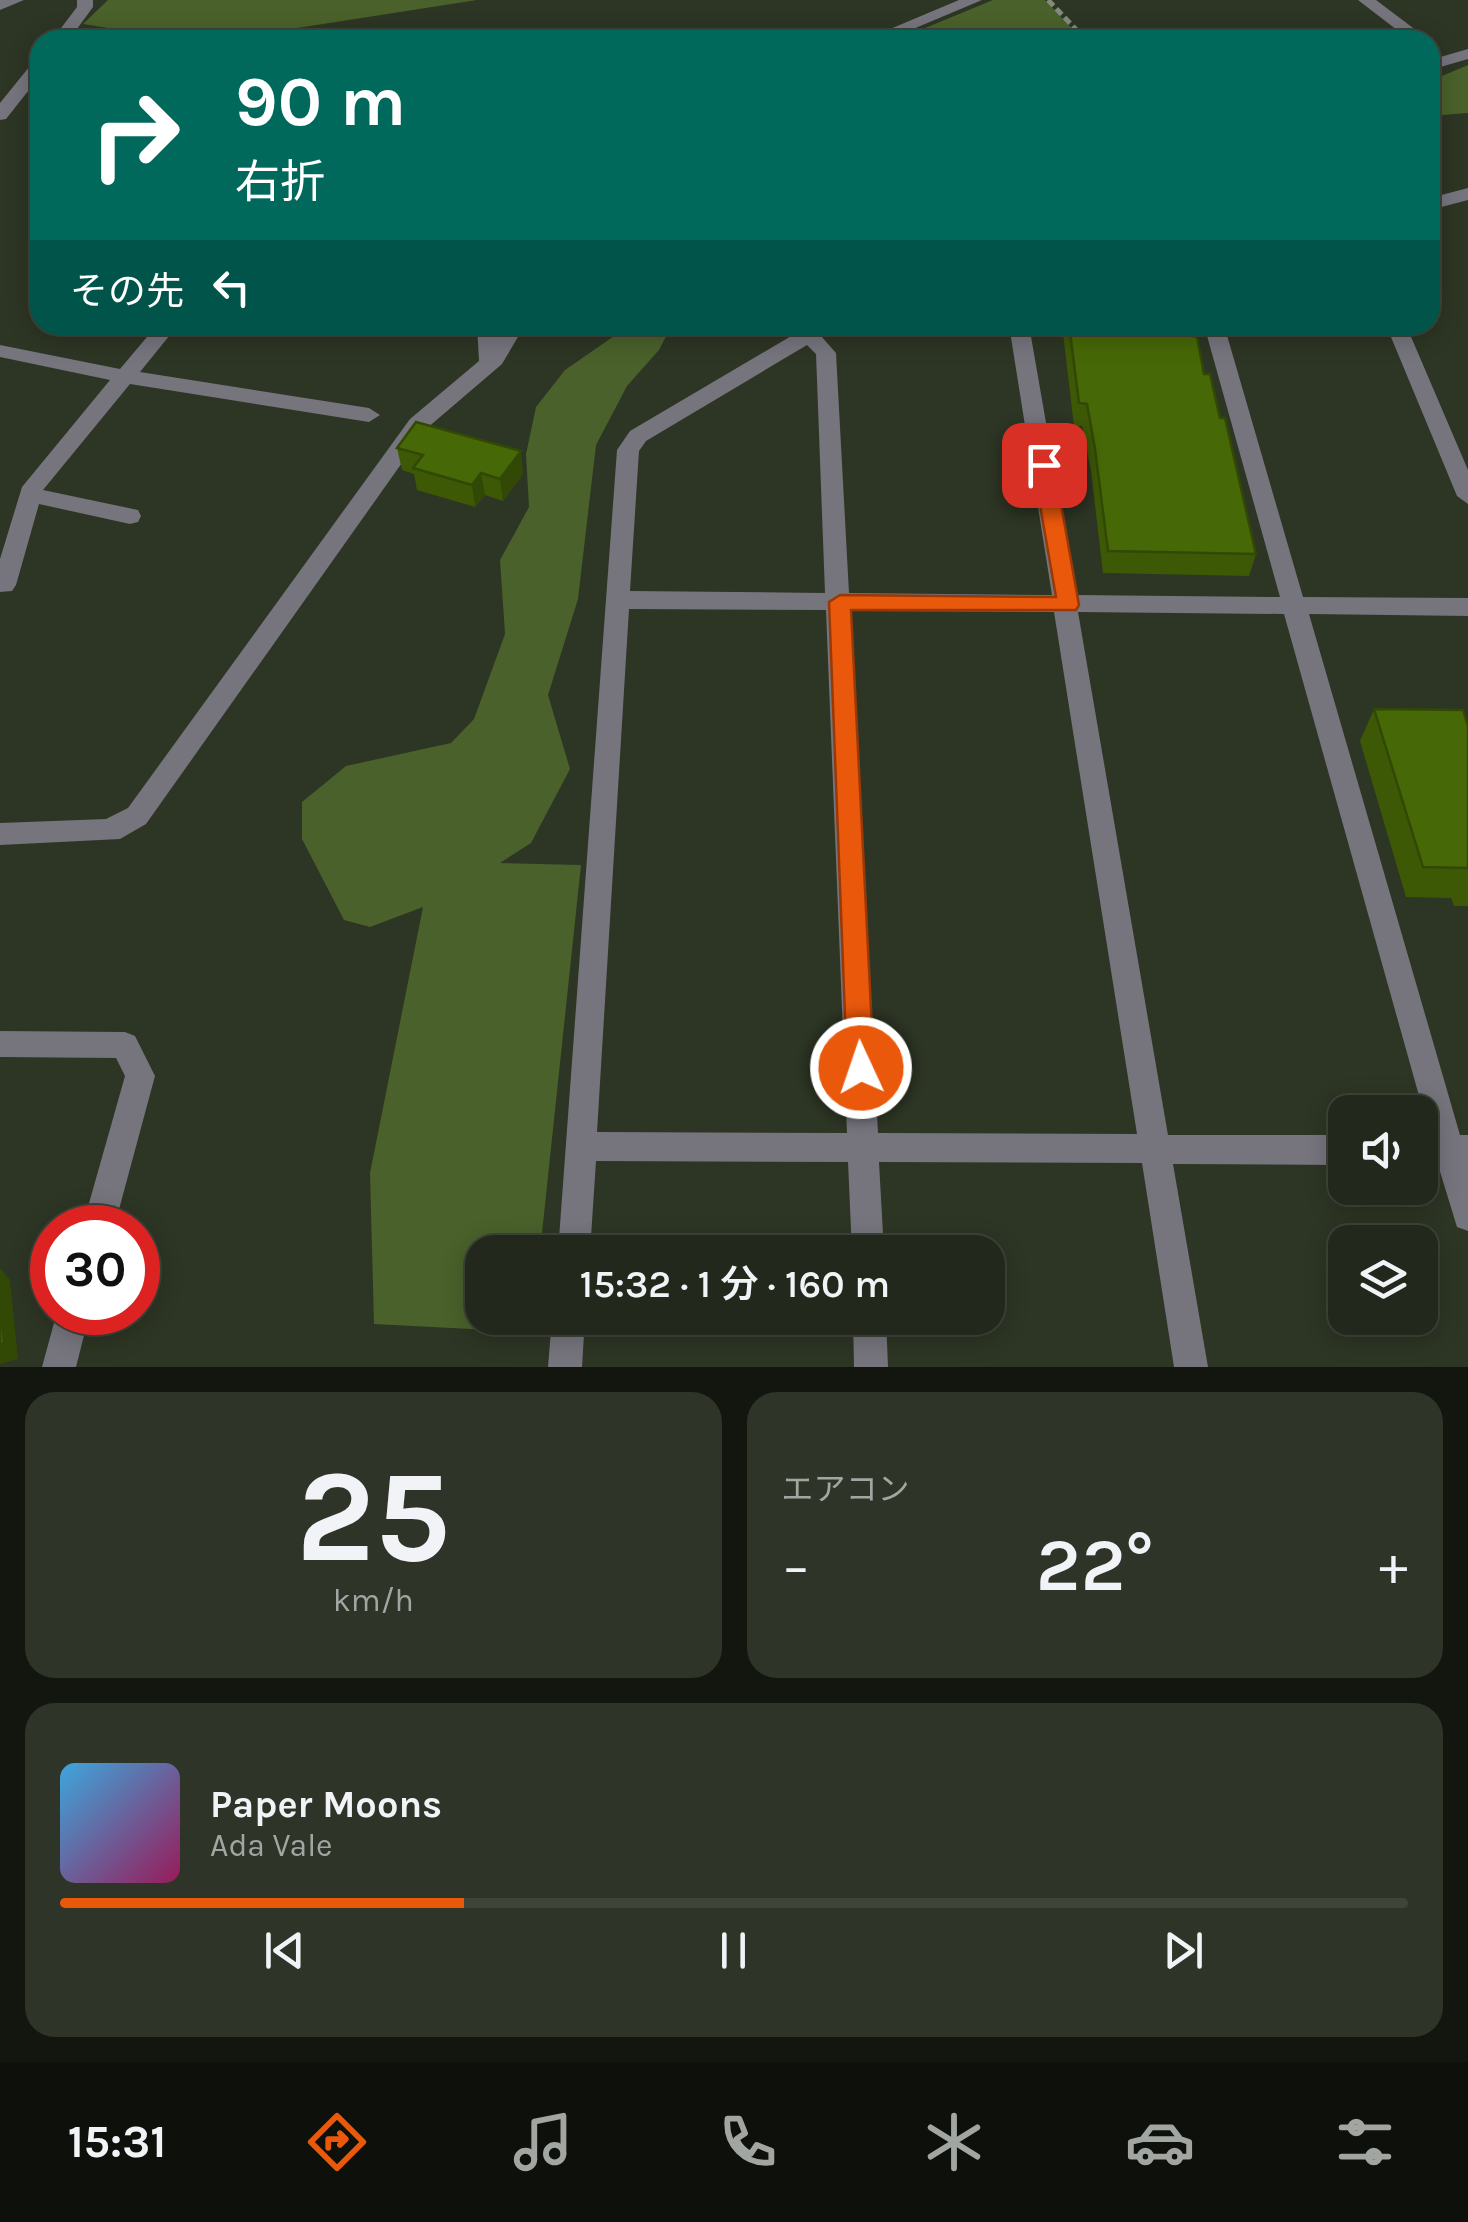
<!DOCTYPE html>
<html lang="ja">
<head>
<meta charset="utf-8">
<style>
  :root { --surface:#22281b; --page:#2e3428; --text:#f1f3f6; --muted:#a2a6a3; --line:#3f443a; --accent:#ea580c }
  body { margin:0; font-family:Karla,"Noto Sans JP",sans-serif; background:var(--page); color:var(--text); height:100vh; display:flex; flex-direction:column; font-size:38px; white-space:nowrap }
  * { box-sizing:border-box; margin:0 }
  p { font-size:32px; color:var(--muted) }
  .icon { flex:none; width:55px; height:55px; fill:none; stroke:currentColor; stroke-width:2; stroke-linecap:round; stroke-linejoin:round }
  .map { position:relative; height:1367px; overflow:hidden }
  .sheet { display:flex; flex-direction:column; gap:25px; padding:25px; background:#13160f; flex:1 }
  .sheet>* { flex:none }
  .top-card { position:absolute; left:30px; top:30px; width:1410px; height:305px; border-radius:30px; box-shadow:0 5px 25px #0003,0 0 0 2px var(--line); background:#00695c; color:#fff; overflow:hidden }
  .controls { position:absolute; left:1328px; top:1095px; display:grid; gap:20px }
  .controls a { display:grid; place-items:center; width:110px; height:110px; border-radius:20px; background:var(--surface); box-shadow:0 5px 25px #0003,0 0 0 2px var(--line); font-size:50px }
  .speed { position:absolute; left:30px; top:1205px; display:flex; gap:20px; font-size:50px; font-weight:700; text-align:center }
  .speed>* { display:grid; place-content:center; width:130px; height:130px; border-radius:50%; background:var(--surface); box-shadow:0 5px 25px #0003,0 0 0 2px var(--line); line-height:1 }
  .speed .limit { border:15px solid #d22; background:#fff; color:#111 }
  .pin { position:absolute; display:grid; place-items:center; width:85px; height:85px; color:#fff; margin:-42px; border-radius:20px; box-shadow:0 5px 15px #0006 }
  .me { position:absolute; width:110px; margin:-55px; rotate:357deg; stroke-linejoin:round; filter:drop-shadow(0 0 8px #0008) }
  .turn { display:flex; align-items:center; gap:35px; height:210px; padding:0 40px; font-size:45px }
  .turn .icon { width:130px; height:130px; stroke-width:2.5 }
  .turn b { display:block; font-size:70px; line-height:85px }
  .then { display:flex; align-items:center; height:95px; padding:0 40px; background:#0003; gap:20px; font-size:38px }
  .big { font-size:75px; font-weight:600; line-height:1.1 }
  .sheet .tile { flex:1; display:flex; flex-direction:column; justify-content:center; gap:15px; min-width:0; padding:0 35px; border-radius:30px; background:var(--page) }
  .sheet .dial { align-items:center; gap:0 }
  .dial b { font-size:130px; line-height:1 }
  .song { display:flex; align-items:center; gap:30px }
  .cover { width:120px; height:120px; border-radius:15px; background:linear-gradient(135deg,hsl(200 70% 55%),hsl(330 70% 35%)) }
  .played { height:10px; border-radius:5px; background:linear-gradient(90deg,var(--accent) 30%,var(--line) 30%) }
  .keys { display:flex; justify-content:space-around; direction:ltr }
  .heat { display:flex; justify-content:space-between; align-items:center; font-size:55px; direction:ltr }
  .sheet .tiles { flex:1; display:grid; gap:25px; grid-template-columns:1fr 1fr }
  .tile:last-child { grid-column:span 2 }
  .trip { position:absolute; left:465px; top:1235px; width:540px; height:100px; border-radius:30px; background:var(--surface); box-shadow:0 5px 25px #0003,0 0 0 2px var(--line); font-weight:600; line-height:100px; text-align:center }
  .tabs { display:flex; height:160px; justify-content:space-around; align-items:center; background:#0e100b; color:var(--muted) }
  .tabs .icon { width:70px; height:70px }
  .tabs .active { color:var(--accent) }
  .tabs b { font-size:45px; color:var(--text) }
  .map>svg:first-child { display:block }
</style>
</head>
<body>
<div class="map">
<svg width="1468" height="1367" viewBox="0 0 1468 1367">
  <rect width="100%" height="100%" fill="#2d3524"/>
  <!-- green -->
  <path fill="#4a612b" d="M 108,0 L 477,0 L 221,40 L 152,40 L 151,35 L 83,24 Z
    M 993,0 L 1045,0 L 1083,40 L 896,40 Z
    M 1468,65 L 1468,113 L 1430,116 L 1430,81 Z
    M 630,325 L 672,325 L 659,350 L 627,386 L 596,445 L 578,599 L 548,695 L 570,769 L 531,843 L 500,863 L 581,865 L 540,1252 L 482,1252 L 482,1318 L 533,1318 L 532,1332 L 374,1324 L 370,1173 L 423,907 L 370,927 L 344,920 L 302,839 L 302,802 L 346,766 L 451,743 L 474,719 L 505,634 L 500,560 L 529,507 L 526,454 L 536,407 L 565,370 Z"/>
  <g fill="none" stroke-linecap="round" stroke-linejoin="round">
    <!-- path -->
    <path stroke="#848b7d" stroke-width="5" stroke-dasharray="8 4" stroke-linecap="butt" d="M 1048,0 L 1086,40"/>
    <!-- minor -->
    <path fill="#76747d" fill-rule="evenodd" d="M 0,0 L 24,0 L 0,10 Z
      M 77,0 L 93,0 L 93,7 L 69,40 L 52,40 L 77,7 Z
      M 959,0 L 982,0 L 887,40 L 864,40 Z
      M 1358,0 L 1376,0 L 1429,40 L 1410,40 Z
      M 1468,49 L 1468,59 L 1430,70 L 1430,60 Z
      M 40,60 L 40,76 L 6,119 L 0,120 L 0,103 L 34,61 Z
      M 1468,188 L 1468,200 L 1430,210 L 1430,198 Z
      M 157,325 L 178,325 L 140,372 L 369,408 L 380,415 L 369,422 L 130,384 L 43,490 L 138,510 L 141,516 L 138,522 L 130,524 L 39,504 L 16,585 L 12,591 L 0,592 L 0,559 L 22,487 L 110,380 L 0,357 L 0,345 L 120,369 Z
      M 477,325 L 497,325 L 498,336 L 505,325 L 525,325 L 502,364 L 426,429 L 146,824 L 120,839 L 0,845 L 0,823 L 106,819 L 128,808 L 410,419 L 479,361 Z
      M 810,325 L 835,325 L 821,336 L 836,353 L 849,593 L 1052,595 L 1009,325 L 1029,325 L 1076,595 L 1280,597 L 1204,325 L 1224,325 L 1303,597 L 1468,598 L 1468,616 L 1309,614 L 1460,1135 L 1468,1135 L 1468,1231 L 1457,1227 L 1438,1165 L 1420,1165 L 1420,1135 L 1430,1135 L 1284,614 L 1078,612 L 1168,1135 L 1345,1135 L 1345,1165 L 1173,1164 L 1208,1367 L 1174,1367 L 1142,1163 L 879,1162 L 884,1252 L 852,1252 L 848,1162 L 596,1161 L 590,1252 L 558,1252 L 617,450 L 630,431 ZM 807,345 L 816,354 L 825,593 L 630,591 L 639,451 L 646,441 ZM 629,609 L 826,610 L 847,1133 L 597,1132 ZM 850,611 L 1054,612 L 1137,1134 L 878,1133 Z
      M 1386,325 L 1406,325 L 1468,470 L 1468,504 L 1457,496 Z
      M 0,1031 L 125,1032 L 135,1036 L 155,1076 L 114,1228 L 82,1228 L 125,1076 L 116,1058 L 0,1057 Z
      M 57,1312 L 90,1312 L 76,1367 L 42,1367 Z
      M 552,1318 L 585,1318 L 582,1367 L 548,1367 Z
      M 853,1318 L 886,1318 L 888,1367 L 854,1367 Z"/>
  </g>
  <!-- wall -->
  <path fill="#3d5906" d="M 1062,325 L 1188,325 L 1220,418 L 1256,554 L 1249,576 L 1103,573 L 1091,471 L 1082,426 L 1074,426 Z
    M 397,448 L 523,474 L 503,501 L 485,495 L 475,507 L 417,490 L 414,474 L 402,470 Z
    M 1374,709 L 1468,726 L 1468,906 L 1454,906 L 1451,898 L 1406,897 L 1360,741 Z"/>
  <!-- shaded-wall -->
  <path fill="#324905" d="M 521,451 L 523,474 L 503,501 L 500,479 Z
    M 481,473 L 485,495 L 475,507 L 472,485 Z
    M 0,1268 L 10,1280 L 18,1359 L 0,1364 Z"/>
  <!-- building -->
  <path fill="#476807" stroke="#324905" stroke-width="2.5" d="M 1069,325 L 1188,325 L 1191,336 L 1197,337 L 1204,374 L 1210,374 L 1220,418 L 1225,418 L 1256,554 L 1108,551 L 1095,449 L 1087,404 L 1079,403 Z
    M 416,422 L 521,451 L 500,479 L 481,473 L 472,485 L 413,468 L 423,455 L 397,448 Z
    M 1374,709 L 1463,710 L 1468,726 L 1468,868 L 1423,867 Z
    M 0,1305 L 4,1343 L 0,1344 Z"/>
  <!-- route -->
  <path fill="#ea580c" stroke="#983908" stroke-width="2.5" d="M 1044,458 L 1054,465 L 1079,605 L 1076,610 L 851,610 L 874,1068 L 870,1076 L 861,1080 L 851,1076 L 847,1068 L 829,602 L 840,595 L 1056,597 L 1033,465 Z"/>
</svg>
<div class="controls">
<a><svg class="icon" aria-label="sound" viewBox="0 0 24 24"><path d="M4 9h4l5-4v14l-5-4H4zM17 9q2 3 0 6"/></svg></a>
<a><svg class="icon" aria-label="layers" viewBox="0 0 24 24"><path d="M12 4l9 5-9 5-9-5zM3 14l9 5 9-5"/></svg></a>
</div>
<div class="speed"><div class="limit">30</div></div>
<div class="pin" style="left:1044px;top:465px;background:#d93025"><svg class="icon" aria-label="arrive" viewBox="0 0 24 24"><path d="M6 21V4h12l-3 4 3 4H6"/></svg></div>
<svg class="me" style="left:861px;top:1068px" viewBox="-20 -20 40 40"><circle r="17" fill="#ea580c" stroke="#fff" stroke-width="3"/><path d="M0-11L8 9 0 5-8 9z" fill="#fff"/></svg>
<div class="trip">15:32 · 1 分 · 160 m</div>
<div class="top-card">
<div class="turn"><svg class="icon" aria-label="right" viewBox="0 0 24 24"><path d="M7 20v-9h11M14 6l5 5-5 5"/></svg><div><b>90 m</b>右折</div></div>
<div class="then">その先<svg class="icon" aria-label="left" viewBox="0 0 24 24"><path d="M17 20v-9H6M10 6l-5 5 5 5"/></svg></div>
</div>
</div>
<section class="sheet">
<div class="tiles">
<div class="tile dial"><b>25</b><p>km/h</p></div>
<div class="tile"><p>エアコン</p>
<div class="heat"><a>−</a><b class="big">22°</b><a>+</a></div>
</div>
<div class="tile">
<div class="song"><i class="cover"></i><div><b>Paper Moons</b><p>Ada Vale</p></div></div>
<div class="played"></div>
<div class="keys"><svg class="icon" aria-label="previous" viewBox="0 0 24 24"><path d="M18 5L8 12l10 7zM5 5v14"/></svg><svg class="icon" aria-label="pause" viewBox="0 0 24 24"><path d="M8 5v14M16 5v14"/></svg><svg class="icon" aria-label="next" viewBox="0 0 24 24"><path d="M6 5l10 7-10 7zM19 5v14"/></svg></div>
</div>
</div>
</section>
<nav class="tabs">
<b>15:31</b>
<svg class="icon active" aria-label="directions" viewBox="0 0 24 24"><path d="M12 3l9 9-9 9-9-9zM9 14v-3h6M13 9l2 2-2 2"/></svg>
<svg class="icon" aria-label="music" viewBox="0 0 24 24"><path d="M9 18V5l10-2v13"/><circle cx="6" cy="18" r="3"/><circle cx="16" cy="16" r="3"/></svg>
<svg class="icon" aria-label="phone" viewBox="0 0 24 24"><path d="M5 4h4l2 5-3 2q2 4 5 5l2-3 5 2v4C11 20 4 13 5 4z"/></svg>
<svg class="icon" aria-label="climate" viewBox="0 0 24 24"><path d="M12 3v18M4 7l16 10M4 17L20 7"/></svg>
<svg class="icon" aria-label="car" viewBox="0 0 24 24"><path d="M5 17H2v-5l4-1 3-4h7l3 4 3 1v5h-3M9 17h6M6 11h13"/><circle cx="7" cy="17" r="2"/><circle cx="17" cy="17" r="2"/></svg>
<svg class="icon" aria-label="filters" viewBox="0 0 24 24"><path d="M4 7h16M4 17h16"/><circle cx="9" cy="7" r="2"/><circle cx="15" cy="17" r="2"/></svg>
</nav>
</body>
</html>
